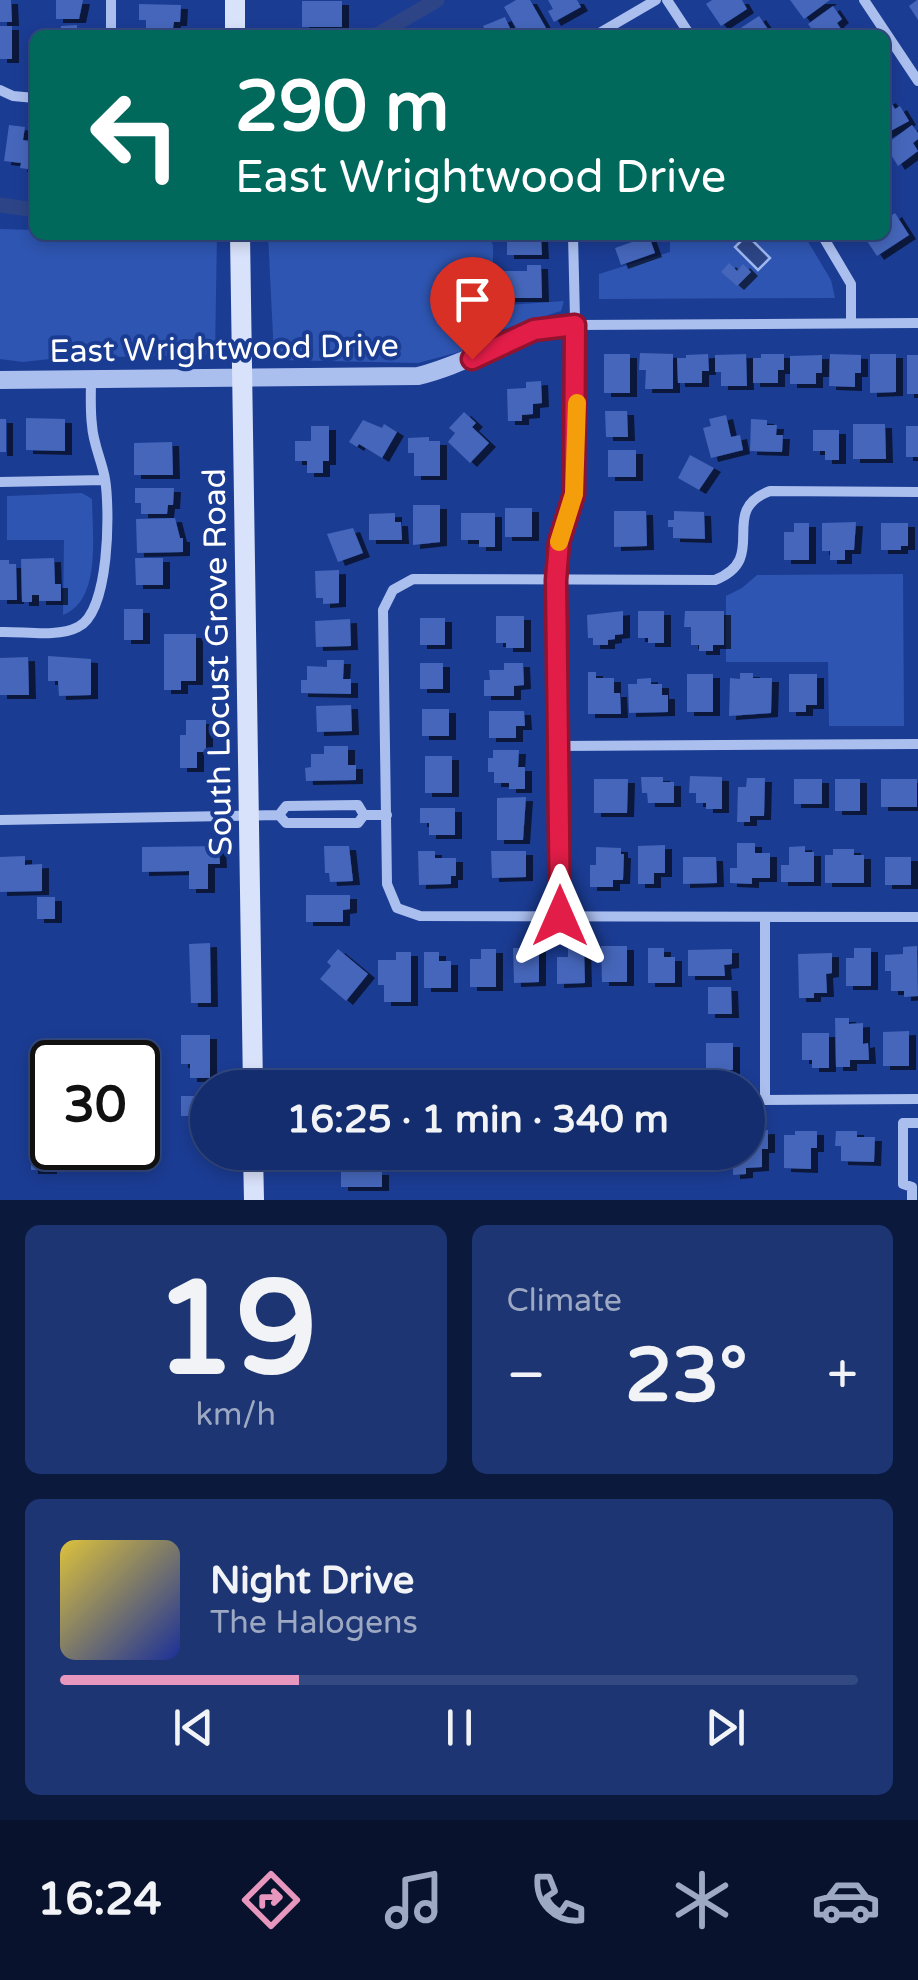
<!DOCTYPE html>
<html lang="en">
<head>
<meta charset="utf-8">
<style>
  :root { --surface:#142d6e; --page:#1d3573; --text:#f1f3f6; --muted:#9da8c2; --line:#334981; --accent:#e797bd }
  body { margin:0; font-family:"Varela Round",sans-serif; background:var(--page); color:var(--text); height:100vh; display:flex; flex-direction:column; font-size:38px; white-space:nowrap }
  * { box-sizing:border-box; margin:0 }
  p { font-size:32px; color:var(--muted) }
  .icon { flex:none; width:55px; height:55px; fill:none; stroke:currentColor; stroke-width:2; stroke-linecap:round; stroke-linejoin:round }
  .map { position:relative; height:1200px; overflow:hidden }
  .details { display:flex; flex-direction:column; gap:25px; padding:25px; background:#0b193c; flex:1 }
  .details>* { flex:none }
  .hud { position:absolute; left:30px; top:30px; width:860px; height:210px; border-radius:15px; box-shadow:0 5px 15px #0003,0 0 0 2px var(--line); background:#00695c; color:#fff; overflow:hidden }
  .speed { position:absolute; left:30px; top:1040px; display:flex; gap:20px; font-size:50px; font-weight:700; text-align:center }
  .speed>* { display:grid; place-content:center; width:130px; height:130px; border-radius:50%; background:var(--surface); box-shadow:0 5px 15px #0003,0 0 0 2px var(--line); line-height:1 }
  .speed .limit { border:5px solid #111; border-radius:15px; background:#fff; color:#111 }
  .pin { position:absolute; display:grid; place-items:center; width:85px; height:85px; color:#fff; margin:-102px -42px; border-radius:50% 50% 50% 0; rotate:-45deg; box-shadow:0 0 10px #0007 }
  .pin .icon { rotate:45deg }
  .me { position:absolute; width:110px; margin:-55px; rotate:0deg; stroke-linejoin:round; filter:drop-shadow(0 0 8px #0008) }
  .turn { display:flex; align-items:center; gap:35px; height:210px; padding:0 40px; font-size:45px }
  .turn .icon { width:130px; height:130px; stroke-width:2.5 }
  .turn b { display:block; font-size:70px; line-height:85px }
  .big { font-size:75px; font-weight:800; line-height:1.1 }
  .details .tile { flex:1; display:flex; flex-direction:column; justify-content:center; gap:15px; min-width:0; padding:0 35px; border-radius:15px; background:var(--page) }
  .details .dial { align-items:center; gap:0 }
  .dial b { font-size:130px; line-height:1 }
  .song { display:flex; align-items:center; gap:30px }
  .cover { width:120px; height:120px; border-radius:15px; background:linear-gradient(135deg,hsl(50 70% 55%),hsl(230 70% 35%)) }
  .played { height:10px; border-radius:5px; background:linear-gradient(90deg,var(--accent) 30%,var(--line) 30%) }
  .keys { display:flex; justify-content:space-around; direction:ltr }
  .heat { display:flex; justify-content:space-between; align-items:center; font-size:55px; direction:ltr }
  .details .tiles { flex:1; display:grid; gap:25px; grid-template-columns:1fr 1fr }
  .tile:last-child { grid-column:span 2 }
  .trip { position:absolute; left:190px; top:1070px; width:575px; height:100px; border-radius:50px; background:var(--surface); box-shadow:0 5px 15px #0003,0 0 0 2px var(--line); font-weight:800; line-height:100px; text-align:center }
  .dock { display:flex; height:160px; justify-content:space-around; align-items:center; background:#08122c; color:var(--muted) }
  .dock .icon { width:70px; height:70px }
  .dock .current { color:var(--accent) }
  .dock b { font-size:45px; color:var(--text) }
  .map>svg:first-child { display:block }
</style>
</head>
<body>
<div class="map">
<svg width="918" height="1200" viewBox="0 0 918 1200">
  <defs>
    <filter id="shadow"><feDropShadow dx="7" dy="4" stdDeviation="0" flood-color="#0009"/></filter>
  </defs>
  <rect width="100%" height="100%" fill="#1b3c93"/>
  <!-- green -->
  <path fill="#2e55b1" d="M 0,229 L 35,230 L 35,235 L 217,235 L 215,355 L 59,358 L 23,362 L 0,359 Z
    M 268,235 L 488,235 L 493,245 L 493,306 L 564,301 L 561,311 L 501,330 L 459,352 L 418,363 L 280,360 L 274,356 Z
    M 804,235 L 831,280 L 835,298 L 599,299 L 599,274 L 670,252 L 670,236 Z
    M 82,493 L 92,499 C 92,533 102,600 63,615 L 64,540 L 7,540 L 7,496 Z
    M 903,574 L 904,726 L 829,726 L 828,662 L 726,662 L 726,596 L 742,588 L 757,575 Z"/>
  <!-- water -->
  <path fill="#2d4586" stroke="#9eb8f1" stroke-width="2.5" d="M 747,235 L 770,258 L 758,270 L 735,247 Z"/>
  <g fill="none" stroke-linecap="round" stroke-linejoin="round">
    <!-- canal -->
    <path stroke="#2d4586" stroke-width="15" d="M 377,35 L 437,0
      M 0,205 L 35,210"/>
  </g>
  <!-- building -->
  <path fill="#4466ba" filter="url(#shadow)" d="M 0,0 L 11,0 L 12,22 L 0,22 Z
    M 56,0 L 83,0 L 79,19 L 56,19 Z
    M 516,0 L 530,0 L 546,28 L 535,35 L 520,35 L 504,7 Z
    M 548,0 L 577,0 L 581,7 L 554,22 L 548,11 L 553,9 Z
    M 712,0 L 742,0 L 747,9 L 721,26 L 706,4 Z
    M 790,0 L 830,0 L 804,19 Z
    M 917,0 L 918,0 L 918,20 L 909,6 Z
    M 302,1 L 342,1 L 342,27 L 302,27 Z
    M 139,4 L 181,5 L 180,22 L 174,22 L 173,28 L 146,28 L 146,20 L 139,20 Z
    M 833,6 L 842,19 L 837,23 L 845,35 L 816,35 L 808,24 Z
    M 759,16 L 772,35 L 730,35 Z
    M 505,17 L 513,35 L 487,35 L 483,26 Z
    M 77,25 L 77,35 L 61,35 L 61,26 Z
    M 0,26 L 12,26 L 12,59 L 0,59 Z
    M 889,99 L 895,109 L 900,106 L 909,121 L 885,134 L 885,101 Z
    M 9,125 L 25,127 L 23,140 L 35,142 L 35,170 L 20,168 L 21,163 L 4,161 Z
    M 912,125 L 918,133 L 918,139 L 913,143 L 918,151 L 898,166 L 885,145 Z
    M 895,213 L 909,235 L 877,256 L 863,235 L 885,235 L 885,220 Z
    M 507,235 L 541,238 L 542,255 L 507,255 Z
    M 649,236 L 655,253 L 621,265 L 615,248 Z
    M 729,263 L 737,271 L 743,264 L 751,272 L 737,286 L 721,272 Z
    M 527,265 L 541,265 L 542,298 L 502,298 L 502,271 L 527,271 Z
    M 640,353 L 673,354 L 673,389 L 645,389 L 646,370 L 639,370 Z
    M 604,354 L 630,354 L 630,393 L 604,393 Z
    M 708,354 L 709,371 L 702,371 L 702,383 L 678,383 L 677,358 L 686,358 L 686,355 Z
    M 746,354 L 747,386 L 721,386 L 721,372 L 715,372 L 715,355 Z
    M 761,354 L 784,354 L 784,370 L 778,370 L 778,383 L 753,383 L 753,358 L 761,358 Z
    M 830,354 L 861,355 L 861,373 L 855,373 L 855,387 L 829,386 Z
    M 870,354 L 896,354 L 896,392 L 870,393 Z
    M 822,355 L 822,373 L 816,373 L 816,384 L 790,384 L 790,356 Z
    M 907,355 L 918,355 L 918,394 L 907,394 Z
    M 541,381 L 542,403 L 533,404 L 533,414 L 522,415 L 522,421 L 508,421 L 507,389 L 526,388 L 526,382 Z
    M 605,411 L 627,411 L 628,437 L 606,437 Z
    M 464,412 L 476,423 L 472,427 L 489,443 L 470,463 L 448,442 L 455,433 L 449,428 Z
    M 726,415 L 731,437 L 740,435 L 743,450 L 711,458 L 703,428 L 711,426 L 709,419 Z
    M 26,418 L 65,419 L 65,451 L 26,450 Z
    M 0,419 L 6,419 L 6,452 L 0,452 Z
    M 751,419 L 767,420 L 767,425 L 777,425 L 776,435 L 783,435 L 782,452 L 750,451 Z
    M 363,420 L 382,428 L 384,424 L 397,432 L 382,458 L 359,444 L 357,447 L 349,442 Z
    M 853,424 L 885,424 L 886,459 L 853,459 Z
    M 311,426 L 329,426 L 329,461 L 323,461 L 323,473 L 307,473 L 307,461 L 295,461 L 295,441 L 311,441 Z
    M 906,426 L 918,426 L 918,457 L 906,457 Z
    M 813,430 L 839,430 L 839,460 L 825,460 L 825,451 L 813,451 Z
    M 429,437 L 429,441 L 440,441 L 440,476 L 414,476 L 414,453 L 408,453 L 408,438 Z
    M 172,442 L 173,475 L 134,475 L 134,443 Z
    M 608,450 L 636,450 L 636,477 L 608,477 Z
    M 690,455 L 714,468 L 699,490 L 678,478 Z
    M 135,488 L 174,488 L 173,505 L 168,505 L 167,514 L 141,514 L 141,503 L 135,503 Z
    M 413,505 L 440,505 L 440,542 L 413,545 Z
    M 505,508 L 532,508 L 532,537 L 505,537 Z
    M 614,511 L 646,511 L 647,546 L 614,547 Z
    M 674,511 L 704,512 L 705,539 L 673,538 L 673,527 L 668,527 L 668,520 L 674,520 Z
    M 395,513 L 395,522 L 401,522 L 402,540 L 369,540 L 369,514 Z
    M 461,513 L 495,513 L 495,547 L 479,547 L 479,540 L 461,540 Z
    M 175,518 L 180,538 L 183,538 L 183,552 L 137,553 L 136,519 Z
    M 856,522 L 854,550 L 845,550 L 845,560 L 830,560 L 830,551 L 822,551 L 822,523 Z
    M 794,523 L 809,523 L 809,560 L 784,560 L 784,532 L 794,532 Z
    M 881,523 L 908,523 L 908,546 L 901,546 L 901,550 L 881,550 Z
    M 353,528 L 363,553 L 338,562 L 327,534 Z
    M 54,558 L 55,584 L 61,584 L 61,601 L 39,601 L 39,595 L 32,595 L 32,602 L 22,602 L 21,559 Z
    M 135,558 L 163,558 L 163,585 L 136,585 Z
    M 0,560 L 9,560 L 9,564 L 16,564 L 17,600 L 0,600 Z
    M 339,570 L 339,603 L 323,604 L 323,598 L 316,598 L 315,571 Z
    M 124,609 L 143,609 L 143,640 L 124,640 Z
    M 623,611 L 623,634 L 615,635 L 615,639 L 608,640 L 608,645 L 593,645 L 593,638 L 588,638 L 587,615 Z
    M 638,611 L 664,611 L 664,643 L 648,643 L 648,638 L 638,638 Z
    M 685,611 L 724,611 L 724,645 L 713,645 L 713,651 L 699,651 L 699,645 L 691,645 L 691,627 L 684,627 Z
    M 496,616 L 524,616 L 524,648 L 506,648 L 506,643 L 496,643 Z
    M 420,618 L 445,618 L 445,645 L 420,645 Z
    M 350,619 L 351,646 L 316,647 L 315,621 Z
    M 164,634 L 196,634 L 196,681 L 181,681 L 181,690 L 164,690 Z
    M 48,656 L 91,659 L 91,695 L 59,696 L 58,681 L 48,681 Z
    M 28,657 L 29,695 L 0,695 L 0,658 Z
    M 327,660 L 344,660 L 343,679 L 351,679 L 351,694 L 301,693 L 301,680 L 307,680 L 307,666 L 327,667 Z
    M 420,663 L 443,663 L 443,689 L 420,689 Z
    M 504,663 L 523,663 L 524,685 L 514,686 L 514,696 L 484,696 L 484,680 L 490,680 L 489,670 L 504,670 Z
    M 588,672 L 596,672 L 596,678 L 614,678 L 614,693 L 620,693 L 621,714 L 588,714 Z
    M 740,673 L 753,673 L 753,678 L 772,678 L 771,713 L 729,716 L 730,678 L 740,679 Z
    M 687,674 L 713,674 L 713,712 L 687,712 Z
    M 789,674 L 817,674 L 817,705 L 806,705 L 806,712 L 789,712 Z
    M 651,678 L 651,684 L 662,684 L 662,695 L 668,695 L 668,712 L 629,713 L 628,684 L 637,684 L 637,679 Z
    M 351,705 L 352,731 L 317,732 L 316,706 Z
    M 422,709 L 449,709 L 449,736 L 422,736 Z
    M 489,711 L 524,711 L 525,726 L 516,726 L 516,738 L 489,738 Z
    M 186,720 L 206,720 L 206,752 L 197,752 L 197,768 L 180,768 L 180,735 L 186,735 Z
    M 324,746 L 348,746 L 348,765 L 356,765 L 356,780 L 306,781 L 305,768 L 311,767 L 311,754 L 324,754 Z
    M 493,750 L 519,750 L 518,767 L 525,767 L 525,789 L 509,789 L 509,783 L 494,783 L 494,772 L 488,772 L 488,758 L 493,758 Z
    M 425,756 L 452,756 L 452,793 L 425,793 Z
    M 690,776 L 722,777 L 722,809 L 706,809 L 706,803 L 696,803 L 696,793 L 689,793 Z
    M 641,777 L 663,777 L 663,782 L 674,782 L 674,803 L 648,803 L 647,793 L 642,793 Z
    M 747,778 L 765,778 L 764,816 L 750,816 L 750,822 L 737,822 L 738,787 L 746,787 Z
    M 594,779 L 628,779 L 627,813 L 594,813 Z
    M 794,779 L 822,779 L 822,804 L 794,804 Z
    M 835,779 L 860,779 L 860,811 L 835,811 Z
    M 881,779 L 917,779 L 917,807 L 881,807 Z
    M 526,797 L 523,840 L 497,840 L 497,798 Z
    M 420,808 L 455,808 L 455,835 L 429,835 L 429,823 L 420,823 Z
    M 737,843 L 755,843 L 755,853 L 770,853 L 770,878 L 752,878 L 752,884 L 730,883 L 730,868 L 737,868 Z
    M 665,845 L 665,873 L 654,873 L 654,884 L 638,884 L 638,846 Z
    M 219,846 L 220,864 L 208,864 L 208,889 L 189,889 L 189,871 L 142,872 L 142,847 Z
    M 324,846 L 349,846 L 353,881 L 330,882 L 329,873 L 325,873 Z
    M 805,846 L 805,852 L 814,852 L 814,882 L 781,882 L 781,865 L 789,865 L 789,847 Z
    M 596,847 L 621,848 L 621,854 L 624,854 L 623,880 L 613,880 L 613,887 L 590,887 L 590,865 L 596,865 Z
    M 833,849 L 854,849 L 854,855 L 864,855 L 864,883 L 825,883 L 825,855 L 833,855 Z
    M 418,851 L 435,851 L 435,858 L 456,858 L 456,876 L 451,876 L 451,884 L 419,885 Z
    M 491,851 L 526,851 L 526,877 L 492,878 Z
    M 25,856 L 25,865 L 42,864 L 42,891 L 0,892 L 0,857 Z
    M 683,857 L 716,857 L 717,883 L 683,884 Z
    M 885,857 L 911,857 L 911,885 L 885,885 Z
    M 306,895 L 350,895 L 350,909 L 343,910 L 343,922 L 306,922 Z
    M 37,897 L 55,897 L 55,919 L 37,919 Z
    M 210,943 L 211,1003 L 191,1003 L 189,944 Z
    M 601,946 L 627,946 L 627,982 L 602,982 Z
    M 917,946 L 918,996 L 904,997 L 904,991 L 891,991 L 891,971 L 885,971 L 885,955 L 903,954 L 903,947 Z
    M 513,948 L 539,948 L 539,982 L 514,983 Z
    M 568,948 L 584,948 L 585,983 L 557,984 L 557,957 L 568,957 Z
    M 648,948 L 664,948 L 664,957 L 675,957 L 675,983 L 648,983 Z
    M 854,948 L 871,948 L 871,986 L 846,986 L 846,958 L 854,958 Z
    M 338,949 L 368,974 L 346,1001 L 320,979 L 331,966 L 327,962 Z
    M 481,949 L 496,949 L 496,987 L 470,987 L 470,959 L 481,959 Z
    M 732,949 L 732,964 L 724,965 L 725,976 L 688,976 L 688,950 Z
    M 396,952 L 411,952 L 411,1002 L 384,1002 L 384,985 L 378,985 L 378,960 L 396,960 Z
    M 424,952 L 439,952 L 439,961 L 451,961 L 451,988 L 424,988 Z
    M 832,953 L 832,973 L 826,974 L 827,993 L 814,993 L 814,998 L 799,998 L 798,954 Z
    M 708,987 L 731,987 L 732,1014 L 708,1014 Z
    M 835,1018 L 849,1018 L 849,1024 L 863,1023 L 863,1044 L 868,1043 L 869,1060 L 850,1060 L 850,1067 L 836,1067 Z
    M 909,1031 L 909,1066 L 883,1066 L 883,1032 Z
    M 802,1033 L 829,1033 L 829,1068 L 812,1068 L 812,1060 L 802,1060 Z
    M 181,1035 L 210,1035 L 210,1078 L 190,1078 L 190,1064 L 181,1064 Z
    M 706,1043 L 733,1043 L 733,1070 L 706,1070 Z
    M 339,1069 L 373,1069 L 373,1088 L 339,1088 Z
    M 181,1096 L 206,1096 L 206,1116 L 181,1116 Z
    M 31,1128 L 50,1128 L 50,1170 L 31,1170 Z
    M 768,1130 L 768,1149 L 762,1149 L 762,1167 L 746,1168 L 746,1174 L 733,1175 L 733,1152 L 748,1152 L 748,1131 Z
    M 795,1131 L 817,1131 L 817,1148 L 811,1148 L 811,1169 L 784,1168 L 784,1135 L 795,1135 Z
    M 836,1131 L 857,1131 L 857,1137 L 875,1137 L 874,1162 L 841,1161 L 841,1146 L 835,1146 Z
    M 673,1152 L 699,1152 L 699,1156 L 693,1156 L 694,1162 L 673,1162 Z
    M 341,1165 L 356,1165 L 356,1171 L 382,1171 L 382,1187 L 341,1187 Z"/>
  <g fill="none" stroke-linecap="round" stroke-linejoin="round">
    <!-- minor -->
    <path stroke="#abbfef" stroke-width="10" d="M 111,0 L 111,35
      M 667,0 L 690,35
      M 864,0 L 918,81
      M 596,35 L 656,0
      M 0,90 L 13,96 L 35,98
      M 822,235 L 851,284 L 851,323
      M 575,325 L 918,323
      M 0,482 L 105,480
      M 918,492 L 770,491 C 716,511 771,558 715,580 L 413,579 L 393,590 L 383,610 L 387,884 L 397,908 L 420,916 L 918,917
      M 0,632 C 23,631 57,638 78,627 C 110,612 110,509 105,479 C 102,461 93,444 92,425 C 90,410 91,394 91,378
      M 558,746 L 918,744
      M 279,815 L 286,806 L 358,805 L 364,815
      M 0,820 L 279,815 L 286,823 L 358,823 L 364,815 L 387,815
      M 560,916 L 557,580 L 559,542 L 574,494 L 577,402 L 573,235
      M 765,917 L 765,1100
      M 748,1100 L 918,1099
      M 912,1200 L 912,1187 L 903,1184 L 903,1123 L 918,1123"/>
    <!-- tertiary -->
    <path stroke="#abbfef" stroke-width="18" d="M 0,380 L 418,376 C 473,363 518,328 575,325"/>
    <!-- secondary -->
    <path stroke="#d9e2fb" stroke-width="20" d="M 235,0 L 235,35
      M 240,235 L 253,1088
      M 253,1152 L 254,1200"/>
  </g>
  <g fill="none" stroke-linecap="round" stroke-linejoin="round">
    <!-- route casing -->
    <g stroke="#92132f" stroke-width="25">
      <path id="route" d="M 472,359 L 534,330 L 575,325 L 574,494 L 559,542 L 556,580 L 560,916"/>
    </g>
    <!-- route -->
    <use href="#route" stroke="#e11d48" stroke-width="18"/>
    <!-- slow -->
    <path stroke="#f59e0b" stroke-width="18" d="M 559,542 L 574,494 L 577,403"/>
  </g>
  <g text-anchor="middle" stroke-width="8" stroke-linejoin="round" paint-order="stroke">
    <!-- street labels -->
    <g font-size="32" fill="#fff" stroke="#1b3c93">
      <text transform="translate(224 348) rotate(-1)" y="11">East Wrightwood Drive</text>
      <text transform="translate(217 662) rotate(-91)" y="11">South Locust Grove Road</text>
    </g>
  </g>
</svg>
<div class="speed"><div class="limit">30</div></div>
<div class="pin" style="left:472px;top:359px;background:#d93025"><svg class="icon" aria-label="arrive" viewBox="0 0 24 24"><path d="M6 21V4h12l-3 4 3 4H6"/></svg></div>
<svg class="me" style="left:560px;top:916px" viewBox="-20 -20 40 40"><path d="M0-17L14 15 0 8-14 15z" fill="#e11d48" stroke="#fff" stroke-width="4"/></svg>
<div class="trip">16:25 · 1 min · 340 m</div>
<div class="hud">
<div class="turn"><svg class="icon" aria-label="left" viewBox="0 0 24 24"><path d="M17 20v-9H6M10 6l-5 5 5 5"/></svg><div><b>290 m</b>East Wrightwood Drive</div></div>
</div>
</div>
<section class="details">
<div class="tiles">
<div class="tile dial"><b>19</b><p>km/h</p></div>
<div class="tile"><p>Climate</p>
<div class="heat"><a>−</a><b class="big">23°</b><a>+</a></div>
</div>
<div class="tile">
<div class="song"><i class="cover"></i><div><b>Night Drive</b><p>The Halogens</p></div></div>
<div class="played"></div>
<div class="keys"><svg class="icon" aria-label="previous" viewBox="0 0 24 24"><path d="M18 5L8 12l10 7zM5 5v14"/></svg><svg class="icon" aria-label="pause" viewBox="0 0 24 24"><path d="M8 5v14M16 5v14"/></svg><svg class="icon" aria-label="next" viewBox="0 0 24 24"><path d="M6 5l10 7-10 7zM19 5v14"/></svg></div>
</div>
</div>
</section>
<nav class="dock">
<b>16:24</b>
<svg class="icon current" aria-label="directions" viewBox="0 0 24 24"><path d="M12 3l9 9-9 9-9-9zM9 14v-3h6M13 9l2 2-2 2"/></svg>
<svg class="icon" aria-label="music" viewBox="0 0 24 24"><path d="M9 18V5l10-2v13"/><circle cx="6" cy="18" r="3"/><circle cx="16" cy="16" r="3"/></svg>
<svg class="icon" aria-label="phone" viewBox="0 0 24 24"><path d="M5 4h4l2 5-3 2q2 4 5 5l2-3 5 2v4C11 20 4 13 5 4z"/></svg>
<svg class="icon" aria-label="climate" viewBox="0 0 24 24"><path d="M12 3v18M4 7l16 10M4 17L20 7"/></svg>
<svg class="icon" aria-label="car" viewBox="0 0 24 24"><path d="M5 17H2v-5l4-1 3-4h7l3 4 3 1v5h-3M9 17h6M6 11h13"/><circle cx="7" cy="17" r="2"/><circle cx="17" cy="17" r="2"/></svg>
</nav>
</body>
</html>
